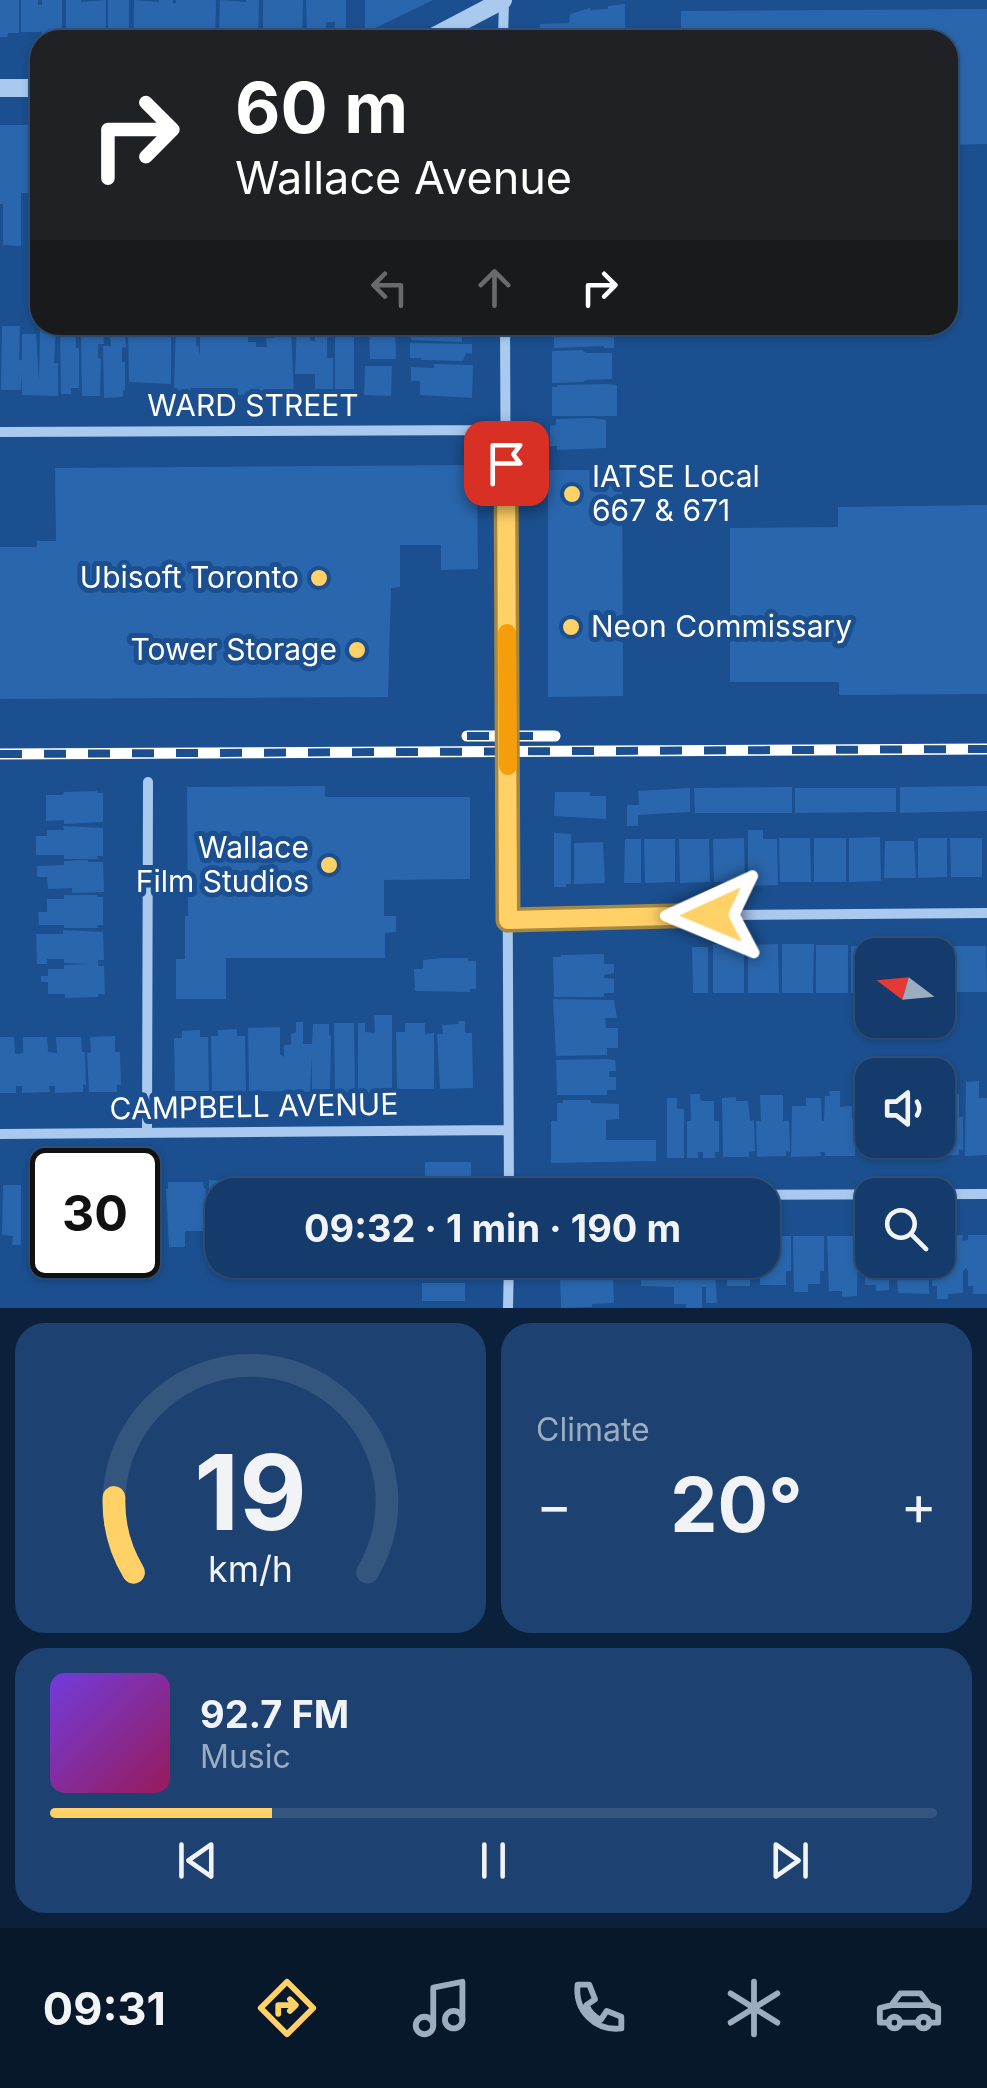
<!DOCTYPE html>
<html lang="en">
<head>
<meta charset="utf-8">
<style>
  :root { --surface:#143b6b; --page:#1d4271; --text:#f1f3f6; --muted:#9dadc1; --line:#33557e; --accent:#ffd166 }
  body { margin:0; font-family:Inter,sans-serif; background:var(--page); color:var(--text); height:100vh; display:flex; flex-direction:column; font-size:38px; white-space:nowrap }
  * { box-sizing:border-box; margin:0 }
  p { font-size:32px; color:var(--muted) }
  .icon { flex:none; width:55px; height:55px; fill:none; stroke:currentColor; stroke-width:2; stroke-linecap:round; stroke-linejoin:round }
  .map { position:relative; height:1308px; overflow:hidden }
  .side { display:flex; flex-direction:column; gap:15px; padding:15px; background:#0b203b; flex:1 }
  .side>* { flex:none }
  .top-card { position:absolute; left:30px; top:30px; width:928px; height:305px; border-radius:30px; box-shadow:0 2px 8px #0004,0 0 0 2px var(--line); background:#202124; color:#fff; overflow:hidden }
  .needle { width:65px; rotate:286deg }
  .buttons { position:absolute; left:855px; top:938px; display:grid; gap:20px }
  .buttons a { display:grid; place-items:center; width:100px; height:100px; border-radius:20px; background:var(--surface); box-shadow:0 2px 8px #0004,0 0 0 2px var(--line); font-size:50px }
  .speed { position:absolute; left:30px; top:1148px; display:flex; gap:20px; font-size:50px; font-weight:700; text-align:center }
  .speed>* { display:grid; place-content:center; width:130px; height:130px; border-radius:50%; background:var(--surface); box-shadow:0 2px 8px #0004,0 0 0 2px var(--line); line-height:1 }
  .speed .limit { border:5px solid #111; border-radius:15px; background:#fff; color:#111 }
  .pin { position:absolute; display:grid; place-items:center; width:85px; height:85px; color:#fff; margin:-42px; border-radius:20px; box-shadow:0 5px 15px #0006 }
  .me { position:absolute; width:110px; margin:-55px; rotate:269deg; stroke-linejoin:round; filter:drop-shadow(0 0 8px #0008) }
  .turn { display:flex; align-items:center; gap:35px; height:210px; padding:0 40px; font-size:45px }
  .turn .icon { width:130px; height:130px; stroke-width:2.5 }
  .turn b { display:block; font-size:70px; line-height:85px }
  .lanes { display:flex; align-items:center; height:95px; padding:0 40px; background:#0003; justify-content:center; gap:50px; direction:ltr }
  .lanes .off { opacity:.35 }
  .big { font-size:75px; font-weight:700; line-height:1.1 }
  .side .tile { flex:1; display:flex; flex-direction:column; justify-content:center; gap:15px; min-width:0; padding:0 35px; border-radius:30px; background:var(--page) }
  .side .dial { align-items:center; gap:0 }
  .dial svg { height:260px; overflow:visible; fill:none; stroke:var(--line); stroke-width:7; stroke-linecap:round; text-anchor:middle }
  .dial text { fill:var(--text); stroke:none }
  .song { display:flex; align-items:center; gap:30px }
  .cover { width:120px; height:120px; border-radius:15px; background:linear-gradient(135deg,hsl(260 70% 55%),hsl(330 70% 35%)) }
  .played { height:10px; border-radius:5px; background:linear-gradient(90deg,var(--accent) 25%,var(--line) 25%) }
  .keys { display:flex; justify-content:space-around; direction:ltr }
  .heat { display:flex; justify-content:space-between; align-items:center; font-size:55px; direction:ltr }
  .side .tiles { flex:1; display:grid; gap:15px; grid-template-columns:1fr 1fr }
  .tile:last-child { grid-column:span 2 }
  .trip { position:absolute; left:205px; top:1178px; width:575px; height:100px; border-radius:30px; background:var(--surface); box-shadow:0 2px 8px #0004,0 0 0 2px var(--line); font-weight:700; line-height:100px; text-align:center }
  .tab-bar { display:flex; height:160px; justify-content:space-around; align-items:center; background:#08182b; color:var(--muted) }
  .tab-bar .icon { width:70px; height:70px }
  .tab-bar .on { color:var(--accent) }
  .tab-bar b { font-size:45px; color:var(--text) }
  .map>svg:first-child { display:block }
</style>
</head>
<body>
<div class="map">
<svg width="987" height="1308" viewBox="0 0 987 1308">
  <rect width="100%" height="100%" fill="#1b4f8f"/>
  <!-- building -->
  <path fill="#2a66ad" d="M 0,0 L 19,0 L 19,33 L 8,33 L 7,37 L 0,37 Z
    M 21,0 L 38,0 L 38,5 L 42,5 L 42,0 L 62,0 L 62,34 L 51,34 L 51,40 L 42,40 L 42,32 L 21,32 Z
    M 66,0 L 81,0 L 81,2 L 106,0 L 106,39 L 86,39 L 86,31 L 66,31 Z
    M 108,0 L 129,0 L 129,40 L 108,40 Z
    M 134,0 L 159,2 L 159,0 L 173,0 L 173,3 L 176,3 L 176,0 L 216,0 L 215,40 L 176,40 L 176,33 L 174,40 L 153,40 L 153,37 L 146,37 L 146,40 L 134,40 Z
    M 220,0 L 246,2 L 246,0 L 259,0 L 258,37 L 252,37 L 252,34 L 219,34 Z
    M 263,0 L 303,0 L 302,37 L 263,35 Z
    M 306,0 L 346,0 L 346,28 L 335,28 L 335,22 L 326,22 L 326,30 L 307,30 Z
    M 365,0 L 433,0 L 365,33 Z
    M 625,4 L 625,40 L 540,40 L 540,24 L 569,23 L 570,14 L 590,8 L 590,10 L 608,9 L 608,6 Z
    M 987,9 L 987,144 L 948,145 L 948,40 L 681,40 L 681,11 Z
    M 0,125 L 40,125 L 40,193 L 21,193 L 21,246 L 3,245 L 3,204 L 0,204 Z
    M 60,325 L 75,325 L 76,348 L 79,348 L 79,388 L 71,388 L 71,394 L 61,394 Z
    M 176,325 L 197,326 L 196,346 L 198,346 L 200,355 L 200,325 L 232,325 L 232,331 L 235,332 L 235,327 L 248,327 L 248,342 L 256,342 L 256,347 L 267,347 L 266,338 L 275,338 L 275,327 L 291,327 L 294,396 L 259,395 L 259,389 L 250,389 L 250,395 L 238,395 L 238,389 L 236,388 L 191,388 L 191,394 L 177,394 L 177,388 L 174,388 Z
    M 297,325 L 310,325 L 310,341 L 315,341 L 315,335 L 327,335 L 327,358 L 333,358 L 333,398 L 315,398 L 315,374 L 295,374 Z
    M 369,325 L 395,325 L 396,359 L 370,359 Z
    M 429,325 L 457,325 L 457,332 L 462,333 L 462,342 L 411,340 L 412,326 Z
    M 552,325 L 615,325 L 614,331 L 558,331 L 558,328 L 552,329 Z
    M 2,326 L 20,326 L 19,360 L 22,360 L 22,334 L 36,334 L 39,382 L 40,329 L 56,329 L 54,363 L 58,363 L 58,396 L 22,395 L 22,371 L 21,390 L 1,390 Z
    M 335,327 L 354,327 L 354,396 L 335,396 Z
    M 128,329 L 171,330 L 171,384 L 129,382 Z
    M 81,333 L 103,333 L 104,344 L 98,344 L 98,359 L 101,358 L 100,396 L 82,396 Z
    M 554,333 L 602,333 L 602,336 L 614,336 L 614,348 L 604,348 L 604,346 L 554,348 Z
    M 110,334 L 125,334 L 126,347 L 122,347 L 122,362 L 125,362 L 125,390 L 123,390 L 123,397 L 104,398 L 103,346 L 111,346 Z
    M 410,343 L 472,344 L 472,354 L 466,353 L 463,361 L 421,360 L 421,358 L 410,358 Z
    M 582,350 L 586,353 L 612,353 L 612,379 L 586,380 L 583,382 L 552,383 L 552,351 Z
    M 434,364 L 473,365 L 472,398 L 420,395 L 420,381 L 411,381 L 411,367 L 434,368 Z
    M 365,366 L 392,366 L 391,396 L 364,395 Z
    M 604,384 L 617,385 L 617,416 L 552,416 L 552,387 L 557,387 L 557,385 Z
    M 592,418 L 606,420 L 606,448 L 557,450 L 557,446 L 550,446 L 550,426 L 556,425 L 556,419 Z
    M 477,465 L 478,569 L 441,570 L 441,545 L 400,545 L 400,587 L 391,588 L 388,697 L 0,699 L 0,547 L 37,547 L 37,541 L 56,541 L 55,468 Z
    M 548,470 L 622,470 L 623,696 L 548,697 Z
    M 987,505 L 987,694 L 839,695 L 839,682 L 730,682 L 730,528 L 838,527 L 838,507 Z
    M 325,786 L 325,797 L 470,797 L 470,879 L 384,880 L 384,916 L 396,916 L 396,932 L 385,933 L 385,958 L 226,958 L 226,999 L 176,999 L 176,959 L 185,959 L 185,916 L 188,916 L 187,787 Z
    M 987,786 L 987,811 L 900,813 L 900,787 Z
    M 792,787 L 792,813 L 695,813 L 694,788 Z
    M 690,788 L 690,812 L 638,815 L 638,826 L 627,826 L 627,805 L 639,805 L 638,791 Z
    M 795,788 L 896,788 L 896,812 L 795,813 Z
    M 97,791 L 97,793 L 103,793 L 103,822 L 64,824 L 64,820 L 46,821 L 46,795 L 63,795 L 64,792 Z
    M 555,792 L 590,792 L 590,796 L 606,796 L 606,819 L 554,816 Z
    M 63,826 L 103,828 L 103,856 L 97,856 L 98,859 L 64,859 L 64,855 L 36,855 L 36,836 L 47,836 L 47,830 L 64,830 Z
    M 748,830 L 763,830 L 763,839 L 777,839 L 778,885 L 748,886 Z
    M 554,833 L 571,834 L 571,884 L 566,884 L 566,887 L 554,887 Z
    M 880,837 L 881,881 L 849,882 L 849,838 Z
    M 744,838 L 745,882 L 714,882 L 713,839 Z
    M 779,838 L 810,838 L 811,882 L 780,882 Z
    M 814,838 L 846,838 L 846,882 L 814,882 Z
    M 918,838 L 947,838 L 947,877 L 918,878 Z
    M 950,838 L 982,838 L 982,877 L 951,877 Z
    M 625,839 L 641,839 L 641,883 L 624,883 Z
    M 644,839 L 675,839 L 675,882 L 645,883 Z
    M 679,839 L 709,839 L 710,882 L 680,883 Z
    M 885,841 L 914,841 L 916,878 L 884,878 Z
    M 603,842 L 605,883 L 574,884 L 574,843 Z
    M 88,860 L 88,862 L 103,862 L 104,892 L 72,893 L 72,888 L 48,889 L 47,877 L 37,877 L 37,866 L 64,865 L 64,861 Z
    M 64,895 L 97,895 L 97,897 L 103,897 L 103,925 L 97,925 L 98,928 L 64,928 L 64,925 L 39,925 L 38,912 L 47,912 L 47,899 L 64,899 Z
    M 63,930 L 103,932 L 104,960 L 98,960 L 98,966 L 104,966 L 105,994 L 98,994 L 98,997 L 65,998 L 65,994 L 48,994 L 48,982 L 41,982 L 41,976 L 48,976 L 48,969 L 64,969 L 64,965 L 91,964 L 64,963 L 64,959 L 47,959 L 47,964 L 37,964 L 36,934 L 63,934 Z
    M 713,944 L 744,944 L 744,993 L 713,993 Z
    M 778,944 L 779,993 L 748,993 L 748,945 Z
    M 782,944 L 814,944 L 813,993 L 782,993 Z
    M 816,945 L 848,945 L 848,993 L 816,993 Z
    M 883,945 L 883,955 L 872,955 L 872,993 L 851,993 L 851,946 Z
    M 952,945 L 953,992 L 938,992 L 938,955 L 920,955 L 920,946 Z
    M 885,946 L 917,946 L 917,955 L 885,955 Z
    M 954,946 L 986,946 L 987,992 L 954,992 Z
    M 692,947 L 708,947 L 708,993 L 693,993 Z
    M 604,954 L 604,964 L 614,964 L 614,973 L 604,975 L 604,978 L 614,979 L 614,993 L 604,993 L 604,997 L 554,997 L 553,957 L 561,957 L 561,955 Z
    M 442,958 L 468,958 L 468,961 L 476,961 L 476,989 L 470,989 L 470,992 L 415,991 L 414,969 L 423,969 L 423,960 Z
    M 553,999 L 614,1000 L 617,1018 L 605,1018 L 606,1028 L 618,1028 L 618,1048 L 607,1048 L 607,1055 L 556,1056 Z
    M 374,1015 L 392,1015 L 392,1092 L 358,1093 L 358,1023 L 365,1023 L 365,1032 L 375,1033 Z
    M 458,1021 L 465,1021 L 465,1033 L 472,1033 L 473,1088 L 440,1089 L 437,1034 L 443,1034 L 442,1025 L 459,1024 Z
    M 296,1022 L 303,1022 L 303,1044 L 312,1044 L 313,1024 L 329,1024 L 329,1036 L 331,1035 L 330,1092 L 312,1092 L 312,1056 L 310,1092 L 249,1091 L 248,1028 L 280,1027 L 280,1054 L 284,1057 L 284,1045 L 291,1045 L 291,1034 L 296,1032 Z
    M 334,1023 L 354,1023 L 355,1094 L 335,1094 Z
    M 405,1023 L 425,1023 L 425,1034 L 434,1033 L 434,1089 L 397,1089 L 396,1032 L 405,1032 Z
    M 237,1029 L 237,1036 L 245,1036 L 246,1091 L 212,1091 L 211,1036 L 218,1036 L 218,1030 Z
    M 200,1030 L 200,1037 L 208,1037 L 209,1091 L 175,1091 L 174,1038 L 182,1038 L 182,1031 Z
    M 115,1036 L 115,1052 L 120,1052 L 121,1085 L 117,1085 L 117,1092 L 89,1092 L 87,1053 L 91,1052 L 90,1037 Z
    M 0,1037 L 14,1037 L 15,1053 L 18,1054 L 23,1053 L 23,1037 L 47,1037 L 48,1052 L 57,1053 L 56,1037 L 81,1037 L 82,1052 L 85,1052 L 86,1085 L 83,1085 L 83,1092 L 55,1093 L 55,1086 L 49,1086 L 50,1092 L 22,1093 L 22,1086 L 16,1086 L 16,1093 L 0,1093 Z
    M 606,1059 L 615,1060 L 616,1071 L 609,1071 L 609,1077 L 616,1077 L 616,1090 L 607,1090 L 607,1095 L 557,1095 L 556,1060 Z
    M 979,1081 L 979,1098 L 987,1098 L 987,1155 L 965,1156 L 966,1082 Z
    M 829,1091 L 840,1091 L 840,1107 L 852,1106 L 852,1119 L 856,1119 L 855,1156 L 825,1156 L 825,1152 L 820,1152 L 821,1156 L 791,1157 L 792,1106 L 806,1106 L 806,1098 L 821,1098 L 822,1121 L 824,1121 L 825,1096 L 830,1096 Z
    M 690,1094 L 700,1094 L 700,1099 L 703,1101 L 714,1101 L 714,1121 L 719,1121 L 719,1152 L 715,1152 L 715,1158 L 703,1158 L 703,1152 L 698,1152 L 698,1158 L 687,1158 L 687,1121 L 691,1121 Z
    M 947,1094 L 959,1094 L 959,1117 L 963,1117 L 963,1150 L 959,1149 L 959,1155 L 931,1156 L 931,1140 L 938,1140 L 938,1105 L 947,1105 Z
    M 760,1095 L 783,1095 L 783,1121 L 789,1121 L 790,1152 L 786,1151 L 786,1156 L 757,1157 L 756,1121 L 761,1121 Z
    M 736,1097 L 736,1101 L 748,1101 L 750,1121 L 754,1120 L 755,1151 L 749,1152 L 749,1157 L 723,1157 L 722,1098 Z
    M 667,1098 L 677,1098 L 677,1109 L 684,1109 L 684,1158 L 667,1158 Z
    M 563,1100 L 591,1100 L 591,1103 L 619,1104 L 619,1119 L 606,1120 L 606,1140 L 656,1140 L 656,1161 L 551,1163 L 551,1121 L 557,1121 L 557,1103 L 563,1103 Z
    M 872,1104 L 872,1140 L 926,1140 L 925,1156 L 894,1156 L 894,1150 L 891,1150 L 891,1155 L 861,1156 L 861,1105 Z
    M 425,1162 L 471,1162 L 471,1195 L 412,1195 L 412,1182 L 425,1182 Z
    M 285,1177 L 292,1177 L 293,1180 L 293,1195 L 229,1195 L 230,1181 L 268,1181 L 268,1190 L 272,1190 L 272,1181 L 285,1181 Z
    M 307,1179 L 351,1179 L 351,1195 L 307,1195 Z
    M 361,1179 L 379,1179 L 381,1195 L 360,1195 Z
    M 209,1180 L 227,1181 L 227,1195 L 222,1195 L 222,1242 L 216,1242 L 216,1229 L 209,1229 Z
    M 30,1182 L 52,1182 L 52,1250 L 29,1249 Z
    M 142,1182 L 161,1182 L 162,1246 L 142,1246 Z
    M 168,1182 L 203,1182 L 204,1188 L 206,1189 L 204,1231 L 185,1231 L 185,1247 L 169,1247 L 166,1189 L 168,1189 Z
    M 3,1185 L 21,1185 L 21,1245 L 12,1245 L 13,1236 L 2,1235 Z
    M 938,1235 L 963,1235 L 962,1241 L 968,1240 L 968,1235 L 987,1235 L 987,1294 L 973,1294 L 973,1286 L 968,1286 L 968,1271 L 966,1268 L 963,1271 L 963,1293 L 948,1294 L 948,1299 L 937,1299 L 937,1286 L 932,1286 L 932,1260 L 938,1260 Z
    M 762,1236 L 791,1236 L 791,1271 L 786,1271 L 786,1285 L 760,1285 L 760,1271 L 755,1271 L 750,1272 L 750,1286 L 727,1286 L 727,1272 L 723,1272 L 723,1260 L 762,1260 Z
    M 793,1236 L 824,1236 L 824,1271 L 820,1271 L 820,1284 L 808,1284 L 808,1292 L 794,1292 Z
    M 827,1236 L 858,1236 L 857,1296 L 842,1297 L 842,1291 L 829,1291 Z
    M 861,1236 L 872,1236 L 872,1260 L 893,1260 L 893,1271 L 889,1271 L 889,1290 L 876,1291 L 876,1285 L 865,1285 L 865,1271 L 861,1271 Z
    M 463,1260 L 464,1280 L 424,1280 L 424,1261 Z
    M 563,1260 L 606,1260 L 606,1265 L 594,1265 L 594,1270 L 563,1270 Z
    M 642,1260 L 675,1260 L 674,1277 L 685,1278 L 687,1260 L 720,1260 L 720,1273 L 715,1273 L 717,1303 L 706,1303 L 706,1287 L 702,1287 L 702,1308 L 686,1308 L 686,1304 L 674,1304 L 674,1287 L 641,1286 Z
    M 896,1260 L 929,1260 L 929,1294 L 898,1293 Z
    M 591,1274 L 591,1279 L 613,1278 L 614,1303 L 592,1304 L 592,1307 L 561,1308 L 560,1275 Z
    M 422,1283 L 465,1283 L 465,1301 L 422,1301 Z"/>
  <g fill="none" stroke-linecap="round" stroke-linejoin="round">
    <!-- minor -->
    <path stroke="#a9c9ee" stroke-width="10" d="M 503,40 L 504,0
      M 505,325 L 509,1195
      M 0,432 L 506,430
      M 508,920 L 608,916 L 987,913
      M 147,1133 L 148,782
      M 0,1134 L 508,1130
      M 638,1195 L 987,1194
      M 508,1308 L 509,1260"/>
    <!-- tertiary -->
    <path stroke="#a9c9ee" stroke-width="18" d="M 427,40 L 503,0
      M 0,88 L 40,88"/>
    <!-- rail casing -->
    <g stroke="#fff" stroke-width="11">
      <path id="rail" d="M 467,736 L 555,736
        M 0,754 L 987,749"/>
    </g>
    <!-- rail -->
    <use href="#rail" stroke="#1b4f8f" stroke-width="8" stroke-dasharray="22" stroke-linecap="butt"/>
  </g>
  <g fill="none" stroke-linecap="round" stroke-linejoin="round">
    <!-- route casing -->
    <g stroke="#a68842" stroke-width="25">
      <path id="route" d="M 506,463 L 508,920 L 712,915"/>
    </g>
    <!-- route -->
    <use href="#route" stroke="#ffd166" stroke-width="18"/>
    <!-- slow -->
    <path stroke="#f59e0b" stroke-width="18" d="M 507,633 L 508,766"/>
  </g>
  <!-- markers -->
  <g fill="#ffd166" stroke="#1b4f8f" stroke-width="4">
    <circle cx="572" cy="494" r="10"/>
    <circle cx="319" cy="578" r="10"/>
    <circle cx="571" cy="627" r="10"/>
    <circle cx="357" cy="650" r="10"/>
    <circle cx="329" cy="865" r="10"/>
  </g>
  <g text-anchor="middle" stroke-width="10" stroke-linejoin="round" paint-order="stroke">
    <!-- street labels -->
    <g font-size="30" fill="#fff" stroke="#1b4f8f">
      <text x="253" y="416">WARD STREET</text>
      <text transform="translate(254 1107) rotate(-1)" y="10">CAMPBELL AVENUE</text>
    </g>
    <!-- poi labels -->
    <g font-size="30" fill="#fff" stroke="#1b4f8f" text-anchor="end">
      <text x="592" y="487" text-anchor="start">IATSE Local<tspan x="592" dy="34">667 &amp; 671</tspan></text>
      <text x="299" y="588">Ubisoft Toronto</text>
      <text x="591" y="637" text-anchor="start">Neon Commissary</text>
      <text x="337" y="660">Tower Storage</text>
      <text x="309" y="858">Wallace<tspan x="309" dy="34">Film Studios</tspan></text>
    </g>
  </g>
</svg>
<div class="buttons">
<a><svg class="needle" viewBox="-14 -14 28 28"><path d="M0-13l5 13h-10z" fill="#e53935"/><path d="M0 13l5-13h-10z" fill="#9dadc1"/></svg></a>
<a><svg class="icon" aria-label="sound" viewBox="0 0 24 24"><path d="M4 9h4l5-4v14l-5-4H4zM17 9q2 3 0 6"/></svg></a>
<a><svg class="icon" aria-label="search" viewBox="0 0 24 24"><circle cx="10" cy="10" r="6"/><path d="M15 15l6 6"/></svg></a>
</div>
<div class="speed"><div class="limit">30</div></div>
<div class="pin" style="left:506px;top:463px;background:#d93025"><svg class="icon" aria-label="arrive" viewBox="0 0 24 24"><path d="M6 21V4h12l-3 4 3 4H6"/></svg></div>
<svg class="me" style="left:712px;top:915px" viewBox="-20 -20 40 40"><path d="M0-17L14 15 0 8-14 15z" fill="#ffd166" stroke="#fff" stroke-width="4"/></svg>
<div class="trip">09:32 · 1 min · 190 m</div>
<div class="top-card">
<div class="turn"><svg class="icon" aria-label="right" viewBox="0 0 24 24"><path d="M7 20v-9h11M14 6l5 5-5 5"/></svg><div><b>60 m</b>Wallace Avenue</div></div>
<div class="lanes"><svg class="icon off" aria-label="left" viewBox="0 0 24 24"><path d="M17 20v-9H6M10 6l-5 5 5 5"/></svg><svg class="icon off" aria-label="ahead" viewBox="0 0 24 24"><path d="M12 20V5M6 11l6-6 6 6"/></svg><svg class="icon" aria-label="right" viewBox="0 0 24 24"><path d="M7 20v-9h11M14 6l5 5-5 5"/></svg></div>
</div>
</div>
<section class="side">
<div class="tiles">
<div class="tile dial"><svg viewBox="0 0 100 80">
<path d="M14 69A42 42 0 1 1 86 69"/>
<path d="M14 69A42 42 0 0 1 8 46" stroke="#ffd166"/>
<text x="50" y="56" font-size="32" font-weight="700">19</text>
<text x="50" y="72" font-size="11">km/h</text>
</svg></div>
<div class="tile"><p>Climate</p>
<div class="heat"><a>−</a><b class="big">20°</b><a>+</a></div>
</div>
<div class="tile">
<div class="song"><i class="cover"></i><div><b>92.7 FM</b><p>Music</p></div></div>
<div class="played"></div>
<div class="keys"><svg class="icon" aria-label="previous" viewBox="0 0 24 24"><path d="M18 5L8 12l10 7zM5 5v14"/></svg><svg class="icon" aria-label="pause" viewBox="0 0 24 24"><path d="M8 5v14M16 5v14"/></svg><svg class="icon" aria-label="next" viewBox="0 0 24 24"><path d="M6 5l10 7-10 7zM19 5v14"/></svg></div>
</div>
</div>
</section>
<nav class="tab-bar">
<b>09:31</b>
<svg class="icon on" aria-label="directions" viewBox="0 0 24 24"><path d="M12 3l9 9-9 9-9-9zM9 14v-3h6M13 9l2 2-2 2"/></svg>
<svg class="icon" aria-label="music" viewBox="0 0 24 24"><path d="M9 18V5l10-2v13"/><circle cx="6" cy="18" r="3"/><circle cx="16" cy="16" r="3"/></svg>
<svg class="icon" aria-label="phone" viewBox="0 0 24 24"><path d="M5 4h4l2 5-3 2q2 4 5 5l2-3 5 2v4C11 20 4 13 5 4z"/></svg>
<svg class="icon" aria-label="climate" viewBox="0 0 24 24"><path d="M12 3v18M4 7l16 10M4 17L20 7"/></svg>
<svg class="icon" aria-label="car" viewBox="0 0 24 24"><path d="M5 17H2v-5l4-1 3-4h7l3 4 3 1v5h-3M9 17h6M6 11h13"/><circle cx="7" cy="17" r="2"/><circle cx="17" cy="17" r="2"/></svg>
</nav>
</body>
</html>
